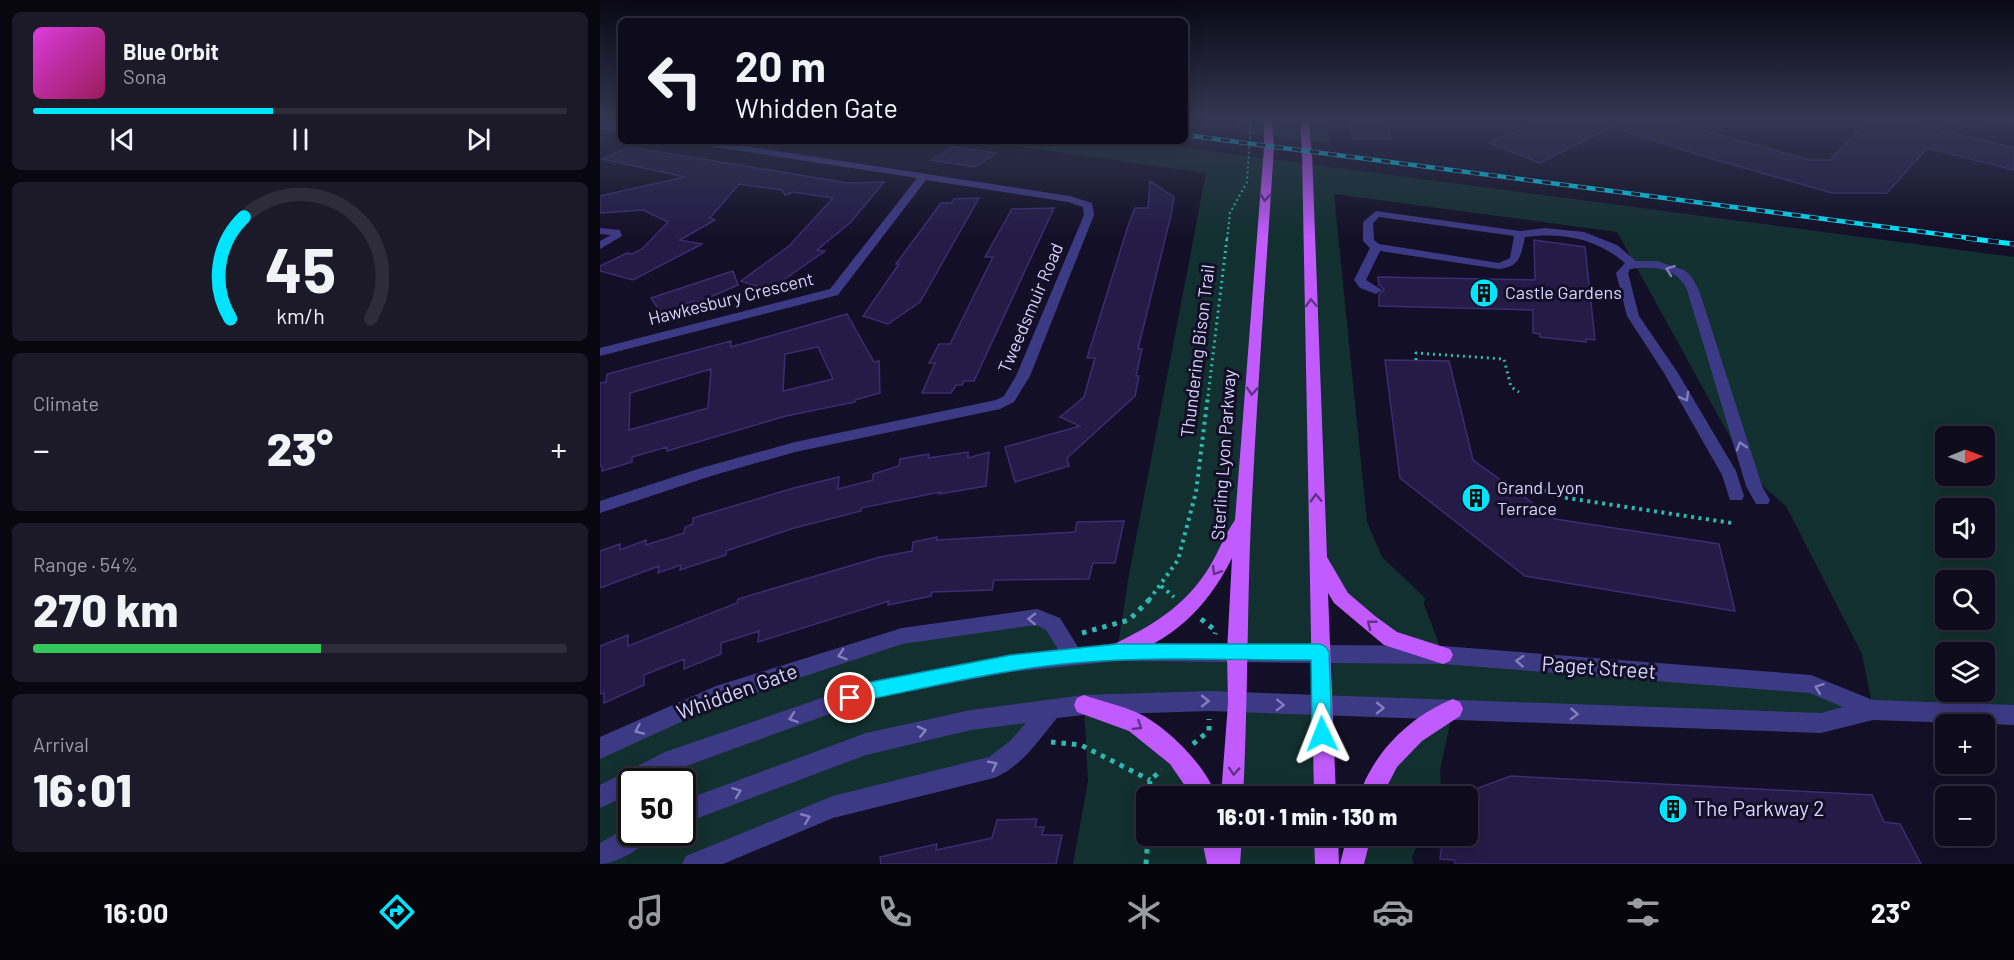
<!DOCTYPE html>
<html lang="en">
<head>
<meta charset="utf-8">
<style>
  :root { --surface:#0e0b1c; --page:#1c1929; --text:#f1f3f6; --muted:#9b9ba3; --line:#2e2b3b; --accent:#00e5ff }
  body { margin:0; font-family:Barlow,sans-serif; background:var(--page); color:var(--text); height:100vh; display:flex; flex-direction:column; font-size:22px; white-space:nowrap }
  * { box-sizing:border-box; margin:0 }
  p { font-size:20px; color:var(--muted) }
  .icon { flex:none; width:33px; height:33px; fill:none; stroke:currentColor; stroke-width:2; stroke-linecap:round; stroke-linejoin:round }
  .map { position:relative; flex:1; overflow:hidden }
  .panel { display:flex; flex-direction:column; gap:12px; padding:12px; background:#08060f; width:600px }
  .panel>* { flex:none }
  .banner { position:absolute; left:18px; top:18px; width:570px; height:126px; border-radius:9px; box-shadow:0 3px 15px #0003,0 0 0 2px var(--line); background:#0e0b1c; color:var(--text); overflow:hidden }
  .needle { width:39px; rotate:89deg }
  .tools { position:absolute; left:1335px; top:426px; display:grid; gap:12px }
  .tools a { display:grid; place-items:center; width:60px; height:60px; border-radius:9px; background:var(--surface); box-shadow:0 3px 15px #0003,0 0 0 2px var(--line); font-size:30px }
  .speed { position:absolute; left:18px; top:768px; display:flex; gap:12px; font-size:30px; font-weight:700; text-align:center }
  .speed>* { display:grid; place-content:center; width:78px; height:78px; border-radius:50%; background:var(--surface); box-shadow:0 3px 15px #0003,0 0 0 2px var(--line); line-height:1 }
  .speed .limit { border:3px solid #111; border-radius:9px; background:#fff; color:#111 }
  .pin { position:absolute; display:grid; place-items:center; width:51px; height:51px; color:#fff; margin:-26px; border:3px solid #fff; border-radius:50%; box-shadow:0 2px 6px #0007 }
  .me { position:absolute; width:66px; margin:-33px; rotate:358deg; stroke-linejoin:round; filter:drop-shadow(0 0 4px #0008) }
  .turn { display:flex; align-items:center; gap:21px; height:126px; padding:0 18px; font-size:27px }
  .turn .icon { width:78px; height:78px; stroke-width:2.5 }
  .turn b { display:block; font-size:42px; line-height:51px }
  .big { font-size:45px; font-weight:800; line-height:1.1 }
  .panel .card { flex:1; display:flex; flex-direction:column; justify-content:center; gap:9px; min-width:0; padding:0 21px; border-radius:9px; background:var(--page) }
  .panel .dial { align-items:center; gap:0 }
  .dial svg { height:156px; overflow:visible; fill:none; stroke:var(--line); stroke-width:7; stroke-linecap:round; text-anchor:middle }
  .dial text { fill:var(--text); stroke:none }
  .song { display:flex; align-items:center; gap:18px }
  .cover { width:72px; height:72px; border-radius:9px; background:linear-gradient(135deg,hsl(300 70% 55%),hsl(330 70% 35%)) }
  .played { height:6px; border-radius:3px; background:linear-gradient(90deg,var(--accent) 45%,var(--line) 45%) }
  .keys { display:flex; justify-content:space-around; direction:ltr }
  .heat { display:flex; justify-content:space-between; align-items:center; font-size:33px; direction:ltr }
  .charge { height:9px; border-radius:4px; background:linear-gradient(90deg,#34c759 54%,var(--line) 0) }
  .trip { position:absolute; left:536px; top:786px; width:342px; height:60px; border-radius:9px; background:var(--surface); box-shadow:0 3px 15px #0003,0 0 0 2px var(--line); font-weight:800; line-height:60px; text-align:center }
  .dock { display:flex; height:96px; justify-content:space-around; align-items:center; background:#06040b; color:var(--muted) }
  .dock .icon { width:42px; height:42px }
  .dock .on { color:var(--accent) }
  .dock b { font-size:27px; color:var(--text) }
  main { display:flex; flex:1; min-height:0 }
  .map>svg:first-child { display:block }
</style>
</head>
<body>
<main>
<section class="panel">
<div class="card">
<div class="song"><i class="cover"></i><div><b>Blue Orbit</b><p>Sona</p></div></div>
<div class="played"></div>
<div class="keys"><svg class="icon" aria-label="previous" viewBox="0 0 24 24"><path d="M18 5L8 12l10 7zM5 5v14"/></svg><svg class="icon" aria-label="pause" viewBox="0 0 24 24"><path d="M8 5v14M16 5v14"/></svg><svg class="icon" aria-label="next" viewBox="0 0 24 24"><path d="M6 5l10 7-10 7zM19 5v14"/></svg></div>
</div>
<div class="card dial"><svg viewBox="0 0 100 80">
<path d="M14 69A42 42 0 1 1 86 69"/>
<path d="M14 69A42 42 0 0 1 21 17" stroke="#00e5ff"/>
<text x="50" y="56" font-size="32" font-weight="700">45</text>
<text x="50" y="72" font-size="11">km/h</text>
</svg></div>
<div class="card"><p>Climate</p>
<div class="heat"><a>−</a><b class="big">23°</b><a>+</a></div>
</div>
<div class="card"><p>Range · 54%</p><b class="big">270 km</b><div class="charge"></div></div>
<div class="card"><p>Arrival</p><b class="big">16:01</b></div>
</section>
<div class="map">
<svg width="1414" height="864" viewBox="0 0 1414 864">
  <rect width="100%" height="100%" fill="#130f26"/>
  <!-- green -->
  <path fill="#12302f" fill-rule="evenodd" d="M 636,118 L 727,118 L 729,143 L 636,132 Z
    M 381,141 L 534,141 L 1414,257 L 1414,715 L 1273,710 L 1221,723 L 853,709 L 840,770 L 841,788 L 838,796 L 770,796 L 789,759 L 852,710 L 721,707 L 725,796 L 632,796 L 638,703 L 486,705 L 578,756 L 605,796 L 546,796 L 546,836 L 613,836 L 619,864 L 473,864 L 488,781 L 484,706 L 453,708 L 418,748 L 233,807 L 94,864 L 0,864 L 0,748 L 302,636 L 437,617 L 472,655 L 517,652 L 528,580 L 606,173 ZM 734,194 L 1017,232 L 1136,448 L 1158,482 L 1186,506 L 1262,654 L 1273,709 L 1211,684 L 843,655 L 824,604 L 825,598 L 782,557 L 767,522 ZM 1346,436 L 1384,436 L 1384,476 L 1346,476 ZM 1346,508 L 1384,508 L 1384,548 L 1346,548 ZM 643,521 L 636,652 L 518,651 L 588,608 ZM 719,558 L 768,622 L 840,655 L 720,652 ZM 1346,580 L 1384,580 L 1384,620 L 1346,620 ZM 637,652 L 720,652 L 721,706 L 638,703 ZM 1346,652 L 1384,652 L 1384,692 L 1346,692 ZM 32,782 L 82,782 L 82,832 L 32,832 Z
    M 630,836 L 726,836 L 727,864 L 628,864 Z
    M 759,836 L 821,836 L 812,857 L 813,864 L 752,864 Z"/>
  <!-- building -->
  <path fill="#241b47" stroke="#3b2d73" stroke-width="1.5" fill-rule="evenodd" d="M 749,118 L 785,118 L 791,139 L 753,139 Z
    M 947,118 L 1059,118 L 1209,160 L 1230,160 L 1272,118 L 1292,118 L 1414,148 L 1414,170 L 1327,148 L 1287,193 L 1232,193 L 1106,157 L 1012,127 L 940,163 L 889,143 Z
    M 29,147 L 248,183 L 284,182 L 251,222 L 217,250 L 225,251 L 176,285 L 159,287 L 141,281 L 189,246 L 233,198 L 193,192 L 185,195 L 182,190 L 139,184 L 110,218 L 115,220 L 80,240 L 102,244 L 33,280 L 0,271 L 0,266 L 27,253 L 32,254 L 42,249 L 68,222 L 43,210 L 0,213 L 0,196 L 85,177 L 2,159 Z
    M 353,147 L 396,153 L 375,167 L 332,160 Z
    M 550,181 L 574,197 L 571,215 L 538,349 L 542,349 L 536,376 L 539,376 L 535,396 L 467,458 L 469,466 L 415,482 L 405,447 L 480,426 L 460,417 L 484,397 L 495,358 L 487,358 L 528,226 L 535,208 L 548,208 Z
    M 379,198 L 320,302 L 288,324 L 263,316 L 299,264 L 296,264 L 341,203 L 351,203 L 354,199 Z
    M 454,208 L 374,381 L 364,381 L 362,385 L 356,385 L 351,393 L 322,393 L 335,363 L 329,363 L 339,344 L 350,344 L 393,257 L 385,257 L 412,209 Z
    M 934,240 L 985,247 L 995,340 L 986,339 L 986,342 L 940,337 L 940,334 L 933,333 L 933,310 L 779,306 L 779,295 L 784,289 L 779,285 L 778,277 L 935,280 Z
    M 133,271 L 138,285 L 96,303 L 94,301 L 61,313 L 51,298 Z
    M 247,314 L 274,362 L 279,361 L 280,393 L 255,400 L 255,402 L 186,416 L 67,451 L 67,447 L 32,457 L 32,462 L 2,471 L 2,466 L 0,466 L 0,383 L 6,382 L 7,374 L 131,341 L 131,347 ZM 218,347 L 233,379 L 183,391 L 185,354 ZM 111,369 L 108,408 L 29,430 L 30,393 Z
    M 785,360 L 849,361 L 873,460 L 955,519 L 1119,544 L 1135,611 L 925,576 L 800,478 Z
    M 368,452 L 368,458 L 389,452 L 386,486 L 339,494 L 340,492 L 261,508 L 261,511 L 194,528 L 126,551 L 126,555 L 80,570 L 81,565 L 58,573 L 59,566 L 0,588 L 0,551 L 20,544 L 20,550 L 46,540 L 46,545 L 84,533 L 85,527 L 93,524 L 93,518 L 194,488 L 239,477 L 238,489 L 273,480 L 273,474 L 299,466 L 300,459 L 329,454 L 328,458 Z
    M 524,521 L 515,563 L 493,563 L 489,579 L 394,580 L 392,590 L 332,592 L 331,596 L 288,605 L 289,601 L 158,642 L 159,631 L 121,643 L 121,654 L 84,669 L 84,659 L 44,675 L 44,685 L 4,703 L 4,693 L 0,694 L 0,646 L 28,635 L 28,646 L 137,603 L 138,599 L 280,557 L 312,551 L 313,542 L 337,537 L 337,540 L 475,532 L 477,522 Z
    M 911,776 L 1272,795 L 1284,822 L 1300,824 L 1321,864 L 855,864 L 854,860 L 840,859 L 843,836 L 867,836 L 867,792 Z
    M 437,819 L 435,827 L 444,827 L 442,835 L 462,835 L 456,864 L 281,864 L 280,857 L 337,844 L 336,850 L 392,838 L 397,820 Z"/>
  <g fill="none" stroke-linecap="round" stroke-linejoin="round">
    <!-- path-far3 -->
    <path stroke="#2fb8b0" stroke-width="2" stroke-dasharray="2 3" stroke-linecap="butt" d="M 627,239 L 630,213 L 647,182 L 651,118"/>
    <!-- path-far2 -->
    <path stroke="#2fb8b0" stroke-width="3" stroke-dasharray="2 4" stroke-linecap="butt" d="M 816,360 L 816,353 L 904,359 L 911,387 L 919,392
      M 608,396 L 627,238"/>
    <!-- path-far1 -->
    <path stroke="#2fb8b0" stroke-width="4" stroke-dasharray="3 4.5" stroke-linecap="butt" d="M 938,486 L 954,496 L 1132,523
      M 561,586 L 574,597
      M 549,600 L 578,560 L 596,492 L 608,395"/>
    <!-- path -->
    <path stroke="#2fb8b0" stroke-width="5" stroke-dasharray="4.5 6" stroke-linecap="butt" d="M 601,619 L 616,631 L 615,634
      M 482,633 L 529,620 L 550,599
      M 451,742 L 481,745 L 550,780
      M 593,744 L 609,731 L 609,719
      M 549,796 L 550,780 L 562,770
      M 546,864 L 548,836"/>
    <!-- minor -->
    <path fill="#3d3a85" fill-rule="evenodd" d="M 1352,118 L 1360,118 L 1354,125 L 1348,125 L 1347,123 Z
      M 1370,118 L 1402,121 L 1400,118 L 1408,118 L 1414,122 L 1414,127 Z
      M 0,123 L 21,126 L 21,132 L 0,129 Z
      M 91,141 L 112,141 L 470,196 L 492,203 L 494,215 L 430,376 L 414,402 L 400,409 L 195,452 L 111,476 L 0,513 L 0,501 L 101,468 L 195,442 L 396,400 L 404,396 L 416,376 L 484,215 L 483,207 L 468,202 L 326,180 L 238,295 L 0,356 L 0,348 L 230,289 L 317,178 L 95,144 Z
      M 776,211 L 920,231 L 945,228 L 984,232 L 1017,245 L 1036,261 L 1057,261 L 1084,270 L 1091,276 L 1099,290 L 1162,486 L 1170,500 L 1168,504 L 1156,504 L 1146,486 L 1087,290 C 1077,267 1053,266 1030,269 L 1028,273 L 1039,316 L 1078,373 L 1136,471 L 1144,496 L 1142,500 L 1130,500 L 1122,475 L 1064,373 L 1027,316 L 1016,273 L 1025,263 C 996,238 962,232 925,237 C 921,255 920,267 899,269 L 780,251 L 766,280 L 782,290 L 776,294 L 760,288 L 754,280 L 770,248 L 763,241 L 763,222 ZM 779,217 L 914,236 L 910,258 L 899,263 L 779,244 L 774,240 L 773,223 Z
      M 0,228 L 20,230 L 22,236 L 0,249 L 0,241 L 11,235 L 0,234 Z
      M 437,609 L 460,618 L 478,647 L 517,643 L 843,646 L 1211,675 L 1273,700 L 1414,705 L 1414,725 L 1273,720 L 1221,733 L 610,711 L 484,715 L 457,718 C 439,740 421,767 394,778 L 233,818 L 123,864 L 82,864 L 86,856 L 233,796 L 389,757 L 410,741 L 426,723 L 371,730 L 266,755 L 82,824 L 82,801 L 266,733 L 371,710 L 484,695 L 610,691 L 1221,713 L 1243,707 L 1210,693 L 843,664 L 517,661 L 411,672 L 271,699 L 70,772 L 52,782 L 32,782 L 32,793 L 0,808 L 0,785 L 65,752 L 271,681 L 411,654 L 458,649 L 446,630 L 436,625 L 302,644 L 120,704 L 0,759 L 0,737 L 116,686 L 302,628 Z
      M 32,825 L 32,832 L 53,832 C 47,847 16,864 0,864 L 0,843 Z"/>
    <!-- major -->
    <path fill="#c25bff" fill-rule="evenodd" d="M 664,118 L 672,118 L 674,147 C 666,271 657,395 651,519 C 647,611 648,704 643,796 L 621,796 L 628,703 L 627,652 L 632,558 C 606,610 572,640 517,661 L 510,658 L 507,652 L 510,646 C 552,626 586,606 610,566 C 619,551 625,534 635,520 L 664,147 Z
      M 700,118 L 708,118 L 712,152 L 727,557 L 748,593 L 775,616 L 797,632 L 850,649 L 853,655 L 850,661 L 843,664 L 784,645 L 734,603 L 728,593 L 736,796 L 714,796 L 702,152 Z
      M 484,695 C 503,702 524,706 542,715 C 569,729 607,767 616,796 L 592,796 L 570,764 L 529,731 L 477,712 L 474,705 L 477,698 Z
      M 853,699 L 860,702 L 863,709 L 860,716 L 822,741 L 797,767 L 782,796 L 759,796 C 773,753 810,716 853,699 Z
      M 601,836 L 642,836 L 640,864 L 607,864 Z
      M 714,836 L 738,836 L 739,864 L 715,864 Z
      M 747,836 L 771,836 L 764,864 L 740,864 Z"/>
    <!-- rail-far1 casing -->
    <g stroke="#00e5ff" stroke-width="4.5">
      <path id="rail-far1" d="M 585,135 L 1377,239"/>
    </g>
    <!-- rail casing -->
    <g stroke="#00e5ff" stroke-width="5">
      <path id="rail" d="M 1366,238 L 1414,244"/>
    </g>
    <!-- rail-far1 -->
    <use href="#rail-far1" stroke="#130f26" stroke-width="3" stroke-dasharray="9" stroke-linecap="butt"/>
    <!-- rail -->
    <use href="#rail" stroke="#130f26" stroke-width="4" stroke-dasharray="11" stroke-linecap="butt"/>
  </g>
  <!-- one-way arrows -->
  <defs><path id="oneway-chevron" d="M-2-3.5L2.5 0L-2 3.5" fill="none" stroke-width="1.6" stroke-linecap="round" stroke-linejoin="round" transform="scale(1.5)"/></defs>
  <g stroke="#623188">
    <use href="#oneway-chevron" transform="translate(665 197) rotate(94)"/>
    <use href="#oneway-chevron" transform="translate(711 303) rotate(-92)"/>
    <use href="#oneway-chevron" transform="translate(652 391) rotate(94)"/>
    <use href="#oneway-chevron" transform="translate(716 498) rotate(-92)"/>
    <use href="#oneway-chevron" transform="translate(616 571) rotate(121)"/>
    <use href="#oneway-chevron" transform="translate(771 624) rotate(-142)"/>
    <use href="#oneway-chevron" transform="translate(538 726) rotate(32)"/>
    <use href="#oneway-chevron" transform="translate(634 771) rotate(94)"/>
  </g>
  <g stroke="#837fbc">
    <use href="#oneway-chevron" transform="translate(1070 270) rotate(-160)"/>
    <use href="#oneway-chevron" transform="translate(1085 397) rotate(60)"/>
    <use href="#oneway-chevron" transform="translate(1141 446) rotate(-107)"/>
    <use href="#oneway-chevron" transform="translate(432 619) rotate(-179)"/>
    <use href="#oneway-chevron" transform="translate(242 655) rotate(162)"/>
    <use href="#oneway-chevron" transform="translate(920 661) rotate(-176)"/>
    <use href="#oneway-chevron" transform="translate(1219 688) rotate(-159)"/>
    <use href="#oneway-chevron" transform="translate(605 701)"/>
    <use href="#oneway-chevron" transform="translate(680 705) rotate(2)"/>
    <use href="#oneway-chevron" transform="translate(780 708) rotate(1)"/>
    <use href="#oneway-chevron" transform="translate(974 714) rotate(2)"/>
    <use href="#oneway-chevron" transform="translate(193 718) rotate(161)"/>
    <use href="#oneway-chevron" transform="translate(39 730) rotate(156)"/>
    <use href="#oneway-chevron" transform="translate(322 731) rotate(-13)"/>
    <use href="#oneway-chevron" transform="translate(393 765) rotate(-27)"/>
    <use href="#oneway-chevron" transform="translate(137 792) rotate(-21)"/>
    <use href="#oneway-chevron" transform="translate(206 818) rotate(-22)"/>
  </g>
  <!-- sky -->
  <linearGradient id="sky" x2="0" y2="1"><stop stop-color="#0a0815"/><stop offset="0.5" stop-color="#333752"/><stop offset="1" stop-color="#333752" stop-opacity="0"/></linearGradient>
  <rect width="1414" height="238" fill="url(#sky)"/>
  <!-- route -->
  <path fill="#00e5ff" stroke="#0095a6" stroke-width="1.5" d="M 517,644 L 720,644 L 726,647 L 729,652 L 732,734 L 729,741 L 722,743 L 715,741 L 712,734 L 711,660 C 632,660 552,656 474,663 C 405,669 338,685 271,699 L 250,706 L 244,704 L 241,698 L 244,691 L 271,682 L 411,655 Z"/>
  <!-- icons -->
  <defs>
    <g id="building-disc" transform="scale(1.5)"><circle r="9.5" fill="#00e5ff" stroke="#130f26"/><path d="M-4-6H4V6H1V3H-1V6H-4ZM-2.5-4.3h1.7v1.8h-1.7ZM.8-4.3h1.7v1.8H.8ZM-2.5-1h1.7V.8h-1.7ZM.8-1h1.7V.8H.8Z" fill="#111"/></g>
  </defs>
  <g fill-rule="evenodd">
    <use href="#building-disc" x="884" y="293"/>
    <use href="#building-disc" x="876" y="498"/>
    <use href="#building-disc" x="1073" y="809"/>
  </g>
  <g text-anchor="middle" stroke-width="6" stroke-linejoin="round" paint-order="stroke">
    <!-- poi labels -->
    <g font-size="18" fill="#d9d4ff" stroke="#130f26" text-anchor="start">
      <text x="905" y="299">Castle Gardens</text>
      <text x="897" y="494">Grand Lyon<tspan x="897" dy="21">Terrace</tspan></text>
    </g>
    <!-- street labels -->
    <g font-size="18" fill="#d9d4ff" stroke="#130f26">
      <text transform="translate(131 299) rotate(-14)" y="6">Hawkesbury Crescent</text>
      <text transform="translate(431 308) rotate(-67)" y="6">Tweedsmuir Road</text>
      <text transform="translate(598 351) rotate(-83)" y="6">Thundering Bison Trail</text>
      <text transform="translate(624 455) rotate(-86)" y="6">Sterling Lyon Parkway</text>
    </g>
    <!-- near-street labels -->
    <g font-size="21" fill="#d9d4ff" stroke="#130f26">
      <text transform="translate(999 668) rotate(4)" y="7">Paget Street</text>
      <text transform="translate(137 692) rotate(-20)" y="7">Whidden Gate</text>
    </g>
    <!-- near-poi labels -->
    <g font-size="21" fill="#d9d4ff" stroke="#130f26" text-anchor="start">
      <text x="1094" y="816">The Parkway 2</text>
    </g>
  </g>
</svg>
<div class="tools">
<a><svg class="needle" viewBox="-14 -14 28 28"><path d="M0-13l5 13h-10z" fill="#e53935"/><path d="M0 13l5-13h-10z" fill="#9b9ba3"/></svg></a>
<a><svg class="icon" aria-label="sound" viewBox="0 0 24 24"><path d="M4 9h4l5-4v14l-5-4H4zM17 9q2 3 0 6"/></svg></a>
<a><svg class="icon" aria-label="search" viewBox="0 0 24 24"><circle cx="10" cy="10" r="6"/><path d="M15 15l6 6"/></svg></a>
<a><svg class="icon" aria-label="layers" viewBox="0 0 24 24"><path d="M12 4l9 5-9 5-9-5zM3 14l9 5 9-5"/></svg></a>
<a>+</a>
<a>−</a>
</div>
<div class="speed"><div class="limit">50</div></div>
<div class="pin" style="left:250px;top:698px;background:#d93025"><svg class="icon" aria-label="arrive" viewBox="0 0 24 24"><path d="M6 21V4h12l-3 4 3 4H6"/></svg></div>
<svg class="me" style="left:722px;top:734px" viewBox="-20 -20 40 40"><path d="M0-17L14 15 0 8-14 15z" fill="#00e5ff" stroke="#fff" stroke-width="4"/></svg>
<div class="trip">16:01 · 1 min · 130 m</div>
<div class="banner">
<div class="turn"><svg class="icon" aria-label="left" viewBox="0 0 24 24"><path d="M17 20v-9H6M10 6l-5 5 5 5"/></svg><div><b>20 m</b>Whidden Gate</div></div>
</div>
</div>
</main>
<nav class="dock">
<b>16:00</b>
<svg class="icon on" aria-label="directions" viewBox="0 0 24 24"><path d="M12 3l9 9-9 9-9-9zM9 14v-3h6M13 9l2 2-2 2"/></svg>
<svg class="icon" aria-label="music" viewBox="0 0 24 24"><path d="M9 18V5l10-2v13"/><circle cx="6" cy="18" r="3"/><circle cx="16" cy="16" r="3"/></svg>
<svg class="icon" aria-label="phone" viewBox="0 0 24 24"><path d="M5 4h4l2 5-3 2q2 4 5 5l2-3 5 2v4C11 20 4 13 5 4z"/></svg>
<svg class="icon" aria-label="climate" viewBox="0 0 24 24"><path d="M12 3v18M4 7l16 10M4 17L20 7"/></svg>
<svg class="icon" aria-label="car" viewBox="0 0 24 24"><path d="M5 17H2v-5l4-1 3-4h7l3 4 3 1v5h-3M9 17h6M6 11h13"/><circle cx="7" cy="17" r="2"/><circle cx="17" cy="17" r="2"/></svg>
<svg class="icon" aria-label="filters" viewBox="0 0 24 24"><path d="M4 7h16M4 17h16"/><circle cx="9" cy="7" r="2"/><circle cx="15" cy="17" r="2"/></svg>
<b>23°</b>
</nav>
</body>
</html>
